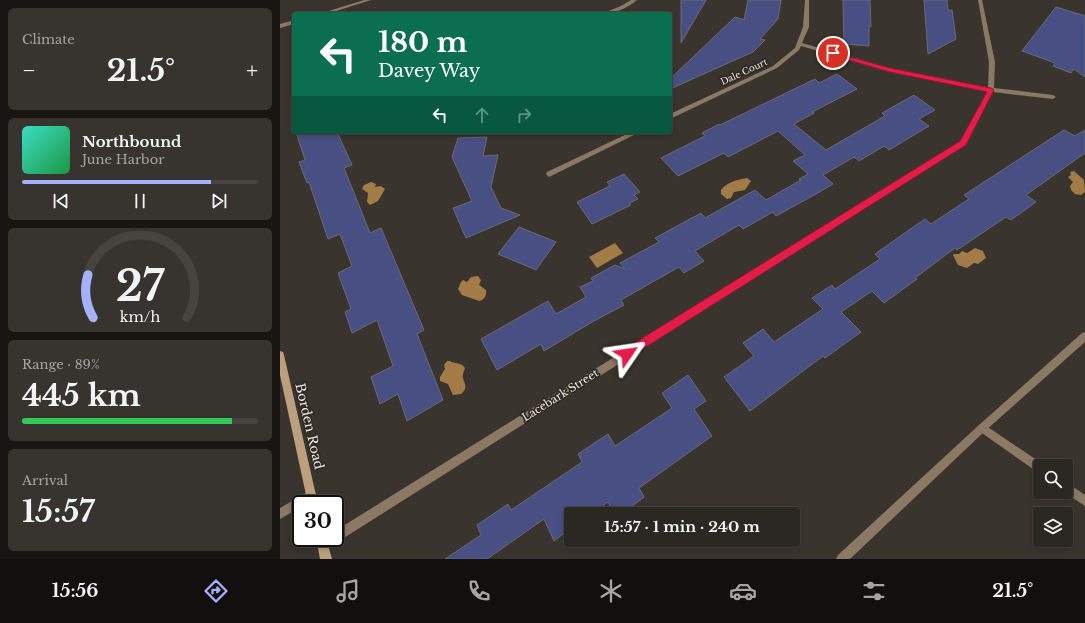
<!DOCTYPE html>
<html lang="en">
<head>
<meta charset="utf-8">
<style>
  :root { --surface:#2b2722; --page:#37332f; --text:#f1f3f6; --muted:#a6a5a5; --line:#474440; --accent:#a6b1fc }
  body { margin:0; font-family:"Libre Baskerville",serif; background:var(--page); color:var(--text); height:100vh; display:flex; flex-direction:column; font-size:15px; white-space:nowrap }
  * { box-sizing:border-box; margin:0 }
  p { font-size:13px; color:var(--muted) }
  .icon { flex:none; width:22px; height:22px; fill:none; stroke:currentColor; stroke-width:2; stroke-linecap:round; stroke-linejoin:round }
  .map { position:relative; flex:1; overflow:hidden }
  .drawer { display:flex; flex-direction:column; gap:8px; padding:8px; background:#181513; width:280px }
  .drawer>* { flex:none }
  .guide { position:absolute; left:12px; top:12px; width:380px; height:122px; border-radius:4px; box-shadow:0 2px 6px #0003,0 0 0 1px var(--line); background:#0b6e4f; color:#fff; overflow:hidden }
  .fabs { position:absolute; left:753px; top:459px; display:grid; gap:8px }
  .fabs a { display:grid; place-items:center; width:40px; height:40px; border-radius:4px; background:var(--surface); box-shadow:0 2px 6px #0003,0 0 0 1px var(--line); font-size:20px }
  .speed { position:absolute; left:12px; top:495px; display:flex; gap:8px; font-size:20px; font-weight:700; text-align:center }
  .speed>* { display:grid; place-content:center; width:52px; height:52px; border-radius:50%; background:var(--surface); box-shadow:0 2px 6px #0003,0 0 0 1px var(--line); line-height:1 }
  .speed .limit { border:2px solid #111; border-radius:6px; background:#fff; color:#111 }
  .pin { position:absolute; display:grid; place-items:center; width:34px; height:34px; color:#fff; margin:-17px; border:2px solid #fff; border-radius:50%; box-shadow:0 1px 4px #0007 }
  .me { position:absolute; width:44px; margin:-22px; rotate:58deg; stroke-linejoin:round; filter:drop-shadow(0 0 3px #0008) }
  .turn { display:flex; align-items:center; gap:14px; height:84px; padding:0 20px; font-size:18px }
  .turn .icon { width:52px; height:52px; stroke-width:2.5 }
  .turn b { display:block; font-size:28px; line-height:34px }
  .lanes { display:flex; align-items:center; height:38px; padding:0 20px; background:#0003; justify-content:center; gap:20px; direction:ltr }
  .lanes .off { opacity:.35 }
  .big { font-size:30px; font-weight:700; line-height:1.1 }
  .drawer .card { flex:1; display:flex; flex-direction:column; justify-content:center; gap:6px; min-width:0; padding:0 14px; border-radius:6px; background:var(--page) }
  .drawer .dial { align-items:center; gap:0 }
  .dial svg { height:104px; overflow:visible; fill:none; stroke:var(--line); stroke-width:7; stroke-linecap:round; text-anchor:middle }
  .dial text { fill:var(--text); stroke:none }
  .song { display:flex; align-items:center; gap:12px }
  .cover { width:48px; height:48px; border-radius:6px; background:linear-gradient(135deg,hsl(170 70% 55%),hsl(140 70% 35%)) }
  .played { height:4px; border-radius:2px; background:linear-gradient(90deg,var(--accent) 80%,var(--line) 80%) }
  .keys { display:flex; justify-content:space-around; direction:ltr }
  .heat { display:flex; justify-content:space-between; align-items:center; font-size:22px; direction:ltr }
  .charge { height:6px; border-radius:3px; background:linear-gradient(90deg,#34c759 89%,var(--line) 0) }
  .trip { position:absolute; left:284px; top:507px; width:236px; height:40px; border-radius:4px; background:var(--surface); box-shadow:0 2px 6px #0003,0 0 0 1px var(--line); font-weight:700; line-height:40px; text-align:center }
  .menu { display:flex; height:64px; justify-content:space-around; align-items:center; background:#11100e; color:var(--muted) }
  .menu .icon { width:28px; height:28px }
  .menu .active { color:var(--accent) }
  .menu b { font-size:18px; color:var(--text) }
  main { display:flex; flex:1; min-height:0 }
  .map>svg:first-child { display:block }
</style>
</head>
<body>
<main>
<section class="drawer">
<div class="card"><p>Climate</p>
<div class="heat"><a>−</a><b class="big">21.5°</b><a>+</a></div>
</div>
<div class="card">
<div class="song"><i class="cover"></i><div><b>Northbound</b><p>June Harbor</p></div></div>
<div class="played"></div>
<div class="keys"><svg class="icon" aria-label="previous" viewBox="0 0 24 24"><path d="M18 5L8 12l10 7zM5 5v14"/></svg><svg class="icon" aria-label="pause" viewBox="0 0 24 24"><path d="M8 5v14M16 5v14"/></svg><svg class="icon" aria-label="next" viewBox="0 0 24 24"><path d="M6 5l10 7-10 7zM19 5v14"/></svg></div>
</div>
<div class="card dial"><svg viewBox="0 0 100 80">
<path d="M14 69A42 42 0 1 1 86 69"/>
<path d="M14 69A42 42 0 0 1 10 36" stroke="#a6b1fc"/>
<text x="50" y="56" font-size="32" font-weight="700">27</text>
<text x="50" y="72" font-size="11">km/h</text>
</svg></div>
<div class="card"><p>Range · 89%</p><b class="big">445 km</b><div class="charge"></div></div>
<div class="card"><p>Arrival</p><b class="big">15:57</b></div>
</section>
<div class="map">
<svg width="805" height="559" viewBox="0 0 805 559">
  <rect width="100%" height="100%" fill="#39342d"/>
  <!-- water -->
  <path fill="#a27b46" d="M 794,171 L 804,180 L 805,192 L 801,195 L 795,194 L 791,190 L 790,186 L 793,182 L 788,177 L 791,175 L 790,172 Z
    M 467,178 L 471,181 L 465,190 L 454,192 L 451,198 L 447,199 L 441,194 L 441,190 C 447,182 457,180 467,178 Z
    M 91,182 L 96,184 L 95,187 L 101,186 L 105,189 L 98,201 L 90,205 L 87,202 L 88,193 L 82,189 L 84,185 Z
    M 335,243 L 343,253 L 317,268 L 309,257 Z
    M 695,248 L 703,251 L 706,258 L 698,264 L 694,263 L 687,268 L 678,265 L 673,255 L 674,254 L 679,254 L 682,251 L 687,253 Z
    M 198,276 L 201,280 L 199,285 L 206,290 C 207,296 204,300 199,301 L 182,295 L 178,289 L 181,282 L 183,280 L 187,282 L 191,277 Z
    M 167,361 L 170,361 C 175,364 181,362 185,368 C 184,371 182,375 183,378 C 185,385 188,388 181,394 L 173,395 L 168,384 L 160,381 L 160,377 L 165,369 L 164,365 Z"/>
  <!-- building -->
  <path fill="#484f83" stroke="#6a6b74" d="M 401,0 L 426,0 L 401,43 Z
    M 468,0 L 501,0 L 498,19 L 480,39 L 485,40 L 473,52 L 390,89 L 390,79 L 455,17 L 464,20 Z
    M 563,0 L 590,0 L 591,27 L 589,26 L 589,46 L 564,44 Z
    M 644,0 L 667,0 L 668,10 L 672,10 L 676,39 L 648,54 Z
    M 776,7 L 805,16 L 805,77 L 794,69 L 791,73 L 773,66 L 775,63 L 742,51 Z
    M 557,74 L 577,89 L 532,112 L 534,113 L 514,124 L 546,150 L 605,116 L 602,113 L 634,95 L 655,110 L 639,119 L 649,126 L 609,150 L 604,146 L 579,161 L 574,157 L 543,175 L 553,184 L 536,194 L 496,216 L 493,212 L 463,229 L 459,225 L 415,251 L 424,261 L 404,273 L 399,267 L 341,300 L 344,305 L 312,322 L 264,351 L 261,344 L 217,370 L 201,339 L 268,301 L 276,314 L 306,297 L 300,287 L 313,281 L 311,278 L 335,265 L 345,269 L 340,263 L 379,242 L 375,238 L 421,213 L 425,218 L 475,190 L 486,200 L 521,180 L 519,179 L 528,174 L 513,161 L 525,155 L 498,131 L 448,157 L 444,153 L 398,176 L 381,158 L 425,136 L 422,133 L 439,124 L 440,125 L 535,79 L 539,83 Z
    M 784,130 L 795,136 L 805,130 L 805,153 L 746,195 L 756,202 L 731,220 L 726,217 L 677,250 L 675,248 L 635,278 L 637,279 L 604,303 L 592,291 L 561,312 L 581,332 L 545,358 L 543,356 L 470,411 L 444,377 L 474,356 L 463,343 L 483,329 L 494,342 L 543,309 L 532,298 L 552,285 L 555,289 L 600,259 L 595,254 L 629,230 L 645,219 L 651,224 L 689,199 L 684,195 Z
    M 16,132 L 57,132 L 72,165 L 64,168 L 90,233 L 101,228 L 144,330 L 137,334 L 163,400 L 127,421 L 118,394 L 100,404 L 91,377 L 113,366 L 97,320 L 72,333 L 65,312 L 71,309 L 58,273 L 72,266 L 60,234 L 48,239 L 29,182 L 27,183 L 19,162 L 25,160 Z
    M 207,137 L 203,156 L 218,155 L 211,187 L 221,208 L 240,215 L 186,238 L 173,208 L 192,201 L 172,157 L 178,138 Z
    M 344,174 L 360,192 L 354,195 L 358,199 L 349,203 L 351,205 L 312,224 L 297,202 L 330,186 L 327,182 Z
    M 239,227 L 276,242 L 256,270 L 218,254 Z
    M 408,375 L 426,401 L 414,409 L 432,436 L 359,488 L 364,497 L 342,514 L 334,514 L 328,502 L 311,514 L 291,514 L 291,528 L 274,541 L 264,519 L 207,559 L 165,559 L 201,535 L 197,525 L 228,504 L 231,510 L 302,462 L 298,454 L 328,434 L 335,446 L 392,408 L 382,393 Z"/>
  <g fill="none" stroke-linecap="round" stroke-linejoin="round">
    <!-- service -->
    <path fill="#8b7964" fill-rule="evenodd" d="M 702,423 L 764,465 L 760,466 L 760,474 L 699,431 L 697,428 L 699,425 Z
      M 786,482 L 805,495 L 805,506 L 784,492 L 786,492 Z"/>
    <!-- minor -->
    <path fill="#8b7964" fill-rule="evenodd" d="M 84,0 L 91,0 L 47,14 L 39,14 Z
      M 351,0 L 357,0 C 348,8 334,14 321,14 L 341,6 Z
      M 525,0 L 529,0 L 529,27 L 522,43 L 610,68 L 708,88 L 709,62 L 698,0 L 702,0 L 715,62 L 714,88 L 773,95 L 776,97 L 773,99 L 713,92 L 685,145 L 59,541 L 55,542 L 51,541 L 50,538 L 55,538 L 55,531 L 681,141 L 707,91 L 609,72 L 521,46 L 519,50 L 497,68 L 390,119 L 390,114 L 493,66 L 515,48 L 523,27 Z
      M 14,20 L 14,24 L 0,28 L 0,24 Z
      M 351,132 L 360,132 L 271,176 L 269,177 L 266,174 L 267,172 Z
      M 805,332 L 805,342 L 705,431 L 570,559 L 556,559 L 558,555 L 699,425 L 802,333 Z
      M 31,490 L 35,491 L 36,495 C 34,501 27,504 21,504 L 21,507 L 0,519 L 0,508 Z"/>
    <!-- secondary -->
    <path fill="#bca07d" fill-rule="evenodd" d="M 0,351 L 3,352 L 4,355 L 38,504 L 28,504 L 0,375 Z
      M 36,538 L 46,538 L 52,559 L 40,559 Z"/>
  </g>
  <!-- route -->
  <path fill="#e11d48" stroke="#92132f" d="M 551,52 L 610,68 L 711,88 L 714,90 L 686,145 L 350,357 L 347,358 L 343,357 L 342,354 L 343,350 L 680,141 L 707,92 L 610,72 L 551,55 Z"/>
  <g text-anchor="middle" stroke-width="3.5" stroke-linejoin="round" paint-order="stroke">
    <!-- far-street labels -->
    <g font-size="9" fill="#e9e6e1" stroke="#2f2a23">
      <text transform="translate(464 72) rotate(-25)" y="3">Dale Court</text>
    </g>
    <!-- street labels -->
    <g font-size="11" fill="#e9e6e1" stroke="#2f2a23">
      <text transform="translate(280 395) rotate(-32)" y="4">Lacebark Street</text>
    </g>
    <!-- near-street labels -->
    <g font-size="13" fill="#e9e6e1" stroke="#2f2a23">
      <text transform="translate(30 426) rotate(77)" y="5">Borden Road</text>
    </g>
  </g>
</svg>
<div class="fabs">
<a><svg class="icon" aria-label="search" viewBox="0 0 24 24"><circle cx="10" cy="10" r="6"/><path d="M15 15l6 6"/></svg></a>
<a><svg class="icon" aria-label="layers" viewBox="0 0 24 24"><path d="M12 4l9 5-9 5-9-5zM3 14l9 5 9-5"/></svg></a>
</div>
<div class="speed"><div class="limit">30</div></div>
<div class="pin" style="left:553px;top:53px;background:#d93025"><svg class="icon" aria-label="arrive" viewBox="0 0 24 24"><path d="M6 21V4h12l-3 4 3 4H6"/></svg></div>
<svg class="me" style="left:347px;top:354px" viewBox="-20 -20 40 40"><path d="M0-17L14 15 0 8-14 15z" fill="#e11d48" stroke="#fff" stroke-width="4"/></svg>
<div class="trip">15:57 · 1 min · 240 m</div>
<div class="guide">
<div class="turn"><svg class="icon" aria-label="left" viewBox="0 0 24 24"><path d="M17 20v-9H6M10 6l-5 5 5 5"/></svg><div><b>180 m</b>Davey Way</div></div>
<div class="lanes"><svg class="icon" aria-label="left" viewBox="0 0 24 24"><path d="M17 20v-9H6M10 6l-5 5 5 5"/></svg><svg class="icon off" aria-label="ahead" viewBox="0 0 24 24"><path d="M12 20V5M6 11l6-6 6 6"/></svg><svg class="icon off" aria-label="right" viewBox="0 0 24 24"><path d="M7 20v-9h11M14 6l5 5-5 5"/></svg></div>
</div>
</div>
</main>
<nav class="menu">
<b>15:56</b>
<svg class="icon active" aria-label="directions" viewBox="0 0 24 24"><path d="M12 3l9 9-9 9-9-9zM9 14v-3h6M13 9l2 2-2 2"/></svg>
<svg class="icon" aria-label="music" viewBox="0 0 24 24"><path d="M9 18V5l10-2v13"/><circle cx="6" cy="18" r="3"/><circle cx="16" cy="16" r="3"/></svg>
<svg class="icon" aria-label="phone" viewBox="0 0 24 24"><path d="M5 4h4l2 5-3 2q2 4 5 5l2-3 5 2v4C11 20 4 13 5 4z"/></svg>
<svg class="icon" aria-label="climate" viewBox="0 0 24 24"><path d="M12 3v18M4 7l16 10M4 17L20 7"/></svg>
<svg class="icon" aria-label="car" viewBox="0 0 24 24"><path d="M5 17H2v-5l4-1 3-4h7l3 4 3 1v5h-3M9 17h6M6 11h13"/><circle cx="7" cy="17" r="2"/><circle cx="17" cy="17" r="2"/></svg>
<svg class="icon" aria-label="filters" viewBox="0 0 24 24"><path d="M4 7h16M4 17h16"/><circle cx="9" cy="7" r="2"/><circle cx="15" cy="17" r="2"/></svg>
<b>21.5°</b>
</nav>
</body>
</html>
